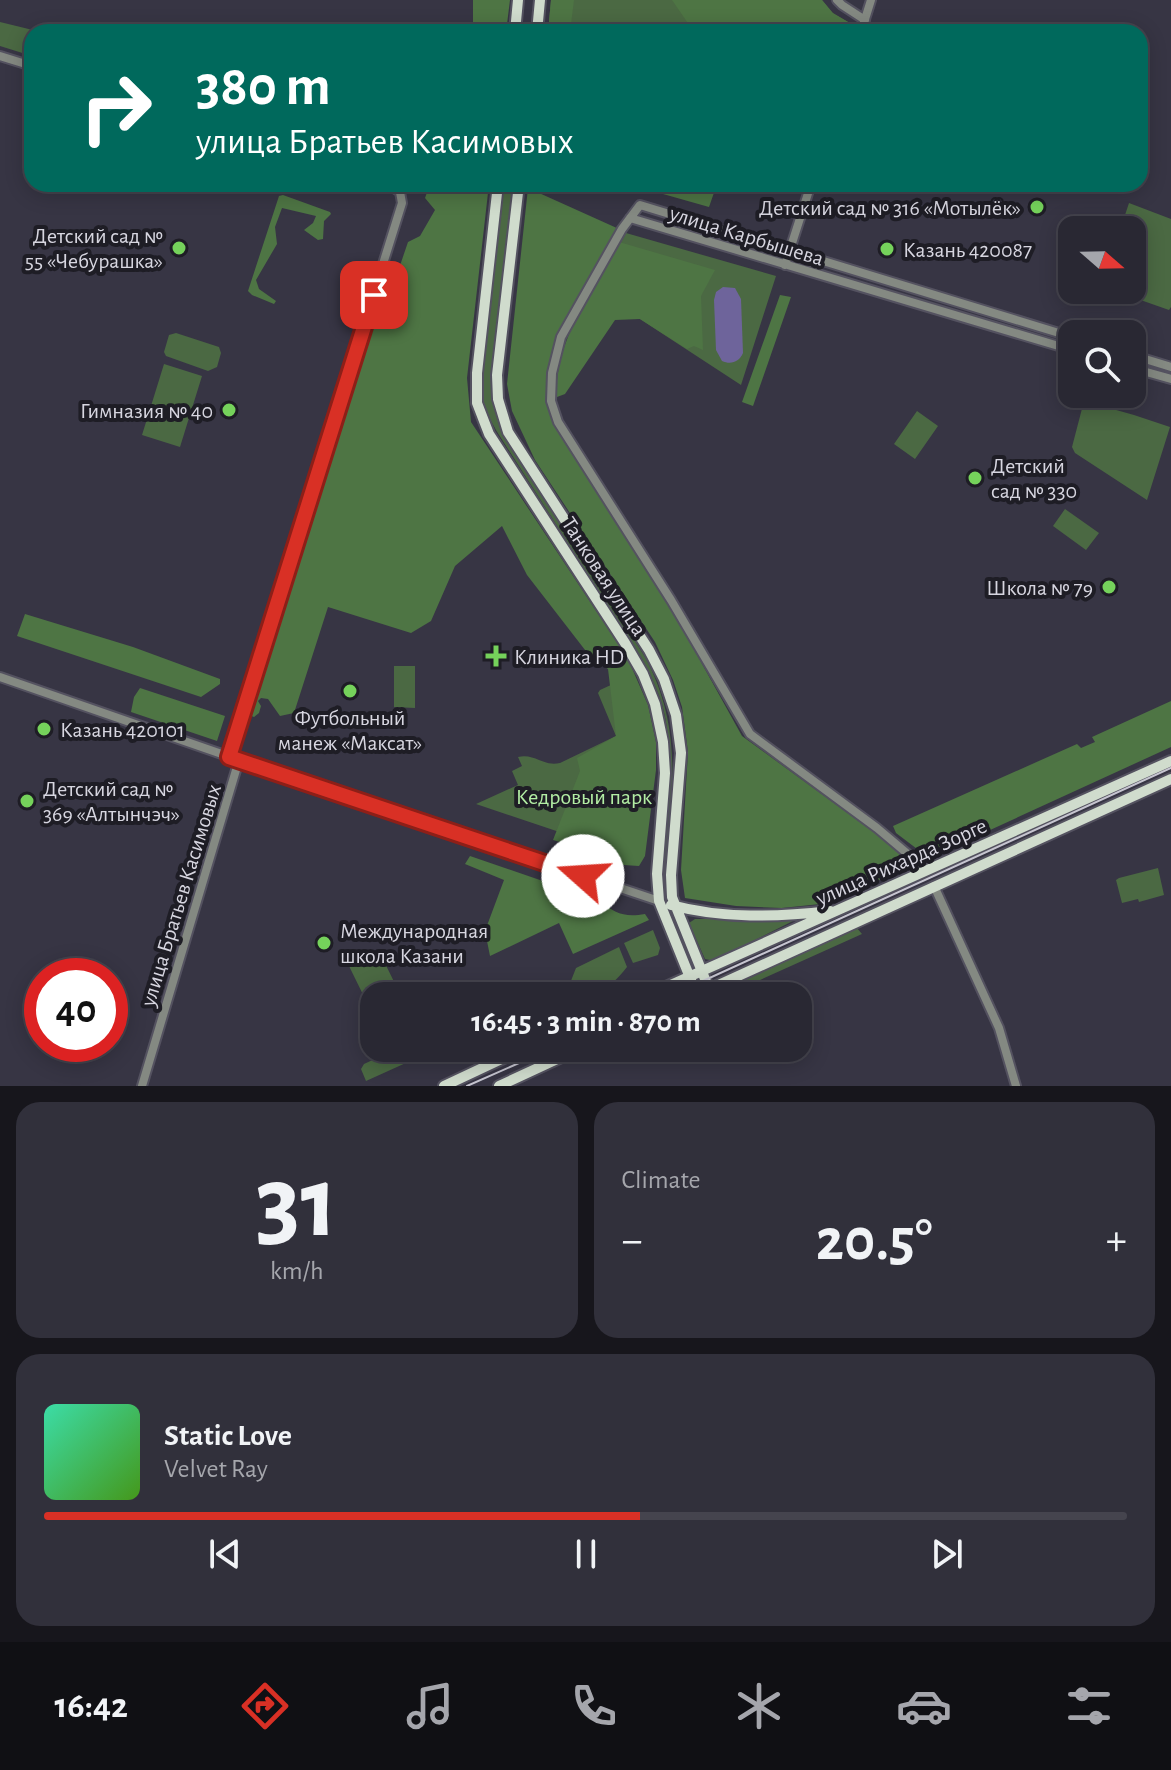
<!DOCTYPE html>
<html lang="en">
<head>
<meta charset="utf-8">
<style>
  :root { --surface:#292833; --page:#31303b; --text:#f1f3f6; --muted:#a5a6ac; --line:#45444e; --accent:#d93025 }
  body { margin:0; font-family:"Alegreya Sans",sans-serif; background:var(--page); color:var(--text); height:100vh; display:flex; flex-direction:column; font-size:30px; white-space:nowrap }
  * { box-sizing:border-box; margin:0 }
  p { font-size:26px; color:var(--muted) }
  .icon { flex:none; width:44px; height:44px; fill:none; stroke:currentColor; stroke-width:2; stroke-linecap:round; stroke-linejoin:round }
  .map { position:relative; height:1086px; overflow:hidden }
  .sheet { display:flex; flex-direction:column; gap:16px; padding:16px; background:#17161c; flex:1 }
  .sheet>* { flex:none }
  .top-card { position:absolute; left:24px; top:24px; width:1124px; height:168px; border-radius:24px; box-shadow:0 4px 20px #0003,0 0 0 2px var(--line); background:#00695c; color:#fff; overflow:hidden }
  .needle { width:52px; rotate:110deg }
  .fabs { position:absolute; left:1058px; top:216px; display:grid; gap:16px }
  .fabs a { display:grid; place-items:center; width:88px; height:88px; border-radius:16px; background:var(--surface); box-shadow:0 4px 20px #0003,0 0 0 2px var(--line); font-size:40px }
  .speed { position:absolute; left:24px; top:958px; display:flex; gap:16px; font-size:40px; font-weight:700; text-align:center }
  .speed>* { display:grid; place-content:center; width:104px; height:104px; border-radius:50%; background:var(--surface); box-shadow:0 4px 20px #0003,0 0 0 2px var(--line); line-height:1 }
  .speed .limit { border:12px solid #d22; background:#fff; color:#111 }
  .pin { position:absolute; display:grid; place-items:center; width:68px; height:68px; color:#fff; margin:-34px; border-radius:16px; box-shadow:0 4px 12px #0006 }
  .me { position:absolute; width:88px; margin:-44px; rotate:289deg; stroke-linejoin:round; filter:drop-shadow(0 0 6px #0008) }
  .turn { display:flex; align-items:center; gap:28px; height:168px; padding:0 40px; font-size:36px }
  .turn .icon { width:104px; height:104px; stroke-width:2.5 }
  .turn b { display:block; font-size:56px; line-height:68px }
  .big { font-size:60px; font-weight:600; line-height:1.1 }
  .sheet .card { flex:1; display:flex; flex-direction:column; justify-content:center; gap:12px; min-width:0; padding:0 28px; border-radius:24px; background:var(--page) }
  .sheet .dial { align-items:center; gap:0 }
  .dial b { font-size:104px; line-height:1 }
  .song { display:flex; align-items:center; gap:24px }
  .cover { width:96px; height:96px; border-radius:12px; background:linear-gradient(135deg,hsl(160 70% 55%),hsl(100 70% 35%)) }
  .played { height:8px; border-radius:4px; background:linear-gradient(90deg,var(--accent) 55%,var(--line) 55%) }
  .keys { display:flex; justify-content:space-around; direction:ltr }
  .heat { display:flex; justify-content:space-between; align-items:center; font-size:44px; direction:ltr }
  .sheet .tiles { flex:1; display:grid; gap:16px; grid-template-columns:1fr 1fr }
  .card:last-child { grid-column:span 2 }
  .trip { position:absolute; left:360px; top:982px; width:452px; height:80px; border-radius:24px; background:var(--surface); box-shadow:0 4px 20px #0003,0 0 0 2px var(--line); font-weight:600; line-height:80px; text-align:center }
  .tab-bar { display:flex; height:128px; justify-content:space-around; align-items:center; background:#101014; color:var(--muted) }
  .tab-bar .icon { width:56px; height:56px }
  .tab-bar .selected { color:var(--accent) }
  .tab-bar b { font-size:36px; color:var(--text) }
  .map>svg:first-child { display:block }
</style>
</head>
<body>
<div class="map">
<svg width="1171" height="1086" viewBox="0 0 1171 1086">
  <rect width="100%" height="100%" fill="#373544"/>
  <!-- green -->
  <path fill="#4b6943" d="M 551,0 L 822,0 L 832,13 L 855,26 L 853,32 L 548,32 Z
    M 0,22 L 41,32 L 32,32 L 32,56 L 0,46 Z
    M 502,184 L 515,184 L 493,390 L 496,411 L 503,433 L 645,657 C 685,731 671,797 666,877 L 663,882 L 661,877 C 666,820 677,760 662,704 C 657,688 649,673 642,659 L 499,435 C 484,409 481,404 482,374 Z
    M 1129,203 L 1171,219 L 1171,307 L 1169,310 L 1112,290 L 1132,290 L 1132,230 L 1120,230 Z
    M 626,233 L 776,276 L 741,385 L 594,289 Z
    M 176,333 L 219,347 L 221,353 L 217,367 L 208,371 L 166,356 L 164,352 L 169,335 Z
    M 164,364 L 202,376 L 180,447 L 142,435 Z
    M 1084,401 L 1134,415 L 1170,427 L 1147,500 L 1075,453 L 1072,447 Z
    M 917,411 L 938,426 L 915,459 L 894,444 Z
    M 1065,509 L 1099,533 L 1086,550 L 1053,526 Z
    M 394,666 L 415,666 L 415,708 L 394,707 Z
    M 613,684 L 620,735 L 595,844 L 476,804 L 518,785 L 512,771 L 522,766 L 518,757 C 535,753 543,767 560,763 L 616,736 L 598,693 L 600,690 Z
    M 1158,868 L 1164,895 L 1139,902 L 1138,899 L 1122,903 L 1116,880 L 1119,878 Z
    M 695,919 L 797,919 L 723,956 L 710,960 L 705,959 L 689,923 Z
    M 856,927 L 862,934 L 740,989 L 740,984 L 744,980 L 774,964 Z
    M 653,930 L 660,948 L 658,955 L 633,963 L 624,943 Z
    M 619,947 L 627,967 C 607,992 596,996 565,996 L 576,968 Z
    M 379,951 L 401,996 L 374,996 L 374,1017 L 349,966 Z
    M 398,1048 L 439,1048 L 366,1081 L 361,1069 L 364,1064 Z"/>
  <!-- forest -->
  <path fill="#4e7544" d="M 473,0 L 510,0 L 506,32 L 473,32 Z
    M 551,0 L 574,0 L 570,32 L 548,32 Z
    M 672,0 L 822,0 L 833,13 L 855,26 L 853,32 L 694,32 Z
    M 430,184 L 489,184 L 467,378 L 471,422 L 628,659 L 648,705 L 656,742 L 656,770 L 645,856 L 639,866 L 608,864 L 594,852 L 553,840 L 580,771 L 577,758 L 616,736 L 608,669 L 592,659 L 527,575 L 502,526 L 455,566 L 431,621 L 411,633 L 328,607 L 294,713 L 280,716 L 268,699 L 261,698 L 258,701 L 261,706 L 259,713 L 254,717 L 249,715 L 382,294 L 391,292 L 408,242 L 420,236 L 435,210 L 425,198 Z
    M 694,184 L 710,184 L 716,187 L 709,207 L 663,194 Z
    M 528,188 L 619,229 L 559,335 L 548,373 L 548,400 L 665,597 L 742,736 L 904,854 L 905,868 L 830,903 L 782,908 L 736,906 L 685,898 L 681,870 L 688,752 L 682,707 L 673,680 L 655,642 L 535,460 L 512,411 L 507,384 Z
    M 283,195 L 330,212 L 331,214 L 324,221 L 323,239 L 318,240 L 304,230 L 313,223 L 316,216 L 282,208 L 275,227 L 277,244 L 256,280 L 259,289 L 276,301 L 274,304 L 252,295 L 248,291 L 279,196 Z
    M 619,242 L 715,270 L 701,296 L 703,350 L 694,346 L 687,349 L 640,319 L 615,320 L 565,394 L 557,397 C 555,372 563,347 573,325 Z
    M 780,295 L 791,297 L 753,406 L 742,402 Z
    M 25,614 L 133,647 L 220,679 L 220,684 L 201,697 L 17,636 Z
    M 140,688 L 225,716 L 217,741 L 131,712 L 134,697 Z
    M 1171,701 L 1171,747 L 929,858 L 896,833 L 893,826 L 1077,744 L 1081,748 L 1095,742 L 1092,737 Z
    M 470,856 L 598,900 C 615,913 624,918 645,914 L 649,920 L 573,954 L 559,923 L 490,956 L 485,931 L 504,880 L 465,864 Z"/>
  <!-- water -->
  <path fill="#6e649b" d="M 723,287 L 735,288 L 741,299 L 743,353 C 739,362 731,365 722,361 L 716,350 L 714,300 L 716,292 Z"/>
  <g fill="none" stroke-linecap="round" stroke-linejoin="round">
    <!-- minor casing -->
    <g stroke="#545260" stroke-width="12">
      <path id="minor" d="M 837,0 L 842,5 L 865,20
        M 861,32 L 871,0
        M 0,56 L 32,66
        M 630,218 L 1072,350
        M 785,265 L 811,184
        M 1132,355 L 1171,367
        M 1132,368 L 1171,379
        M 0,677 L 239,760 L 659,901
        M 229,757 L 402,203 L 400,192 L 388,184
        M 917,874 L 909,855 L 877,828 L 750,734 L 671,600 L 558,422 L 551,401 L 552,373 L 561,337 L 622,229 L 640,205 L 1072,337
        M 934,886 L 999,1028 L 1016,1086
        M 142,1086 L 239,760"/>
    </g>
    <!-- major casing -->
    <g stroke="#545260" stroke-width="14">
      <path id="major" d="M 515,32 L 518,0
        M 537,32 L 540,0
        M 498,184 L 477,373 L 477,403 L 489,434 L 625,643 L 643,674 L 655,704 L 663,742 L 665,773 L 657,874 L 659,901 L 697,995
        M 519,184 L 497,375 L 498,399 L 508,432 L 649,650 L 664,679 L 676,715 L 681,753 L 671,875 L 672,897 L 709,989
        M 671,905 C 723,919 777,917 830,911
        M 703,992 L 1171,779
        M 646,996 L 1171,761
        M 444,1086 L 525,1048
        M 499,1086 L 581,1048"/>
    </g>
    <!-- minor -->
    <use href="#minor" stroke="#848982" stroke-width="8"/>
    <!-- major -->
    <use href="#major" stroke="#d0dccd" stroke-width="10"/>
    <!-- tram -->
    <path stroke="#c6c5d0" stroke-width="2" d="M 670,996 L 1171,768
      M 467,1086 L 553,1048"/>
  </g>
  <g fill="none" stroke-linecap="round" stroke-linejoin="round">
    <!-- route casing -->
    <g stroke="#8d1f18" stroke-width="20">
      <path id="route" d="M 374,295 L 229,757 L 583,876"/>
    </g>
    <!-- route -->
    <use href="#route" stroke="#d93025" stroke-width="14"/>
  </g>
  <!-- markers -->
  <g fill="#75d25b" stroke="#1e1d25" stroke-width="3">
    <circle cx="1037" cy="207" r="8"/>
    <circle cx="179" cy="248" r="8"/>
    <circle cx="887" cy="249" r="8"/>
    <circle cx="229" cy="410" r="8"/>
    <circle cx="975" cy="478" r="8"/>
    <circle cx="1109" cy="587" r="8"/>
    <path d="M492 644h8v8h8v8h-8v8h-8v-8h-8v-8h8z"/>
    <circle cx="350" cy="691" r="8"/>
    <circle cx="44" cy="729" r="8"/>
    <circle cx="27" cy="801" r="8"/>
    <circle cx="324" cy="943" r="8"/>
  </g>
  <g text-anchor="middle" stroke-width="8" stroke-linejoin="round" paint-order="stroke">
    <!-- poi labels -->
    <g font-size="22" fill="#d7d6e0" stroke="#1e1d25" text-anchor="start">
      <text x="1021" y="215" text-anchor="end">Детский сад № 316 «Мотылёк»</text>
      <text x="163" y="243" text-anchor="end">Детский сад №<tspan x="163" dy="25">55 «Чебурашка»</tspan></text>
      <text x="903" y="257">Казань 420087</text>
      <text x="213" y="418" text-anchor="end">Гимназия № 40</text>
      <text x="991" y="473">Детский<tspan x="991" dy="25">сад № 330</tspan></text>
      <text x="1093" y="595" text-anchor="end">Школа № 79</text>
      <text x="514" y="664">Клиника HD</text>
      <text x="350" y="725" text-anchor="middle">Футбольный<tspan x="350" dy="25">манеж «Максат»</tspan></text>
      <text x="60" y="737">Казань 420101</text>
      <text x="43" y="796">Детский сад №<tspan x="43" dy="25">369 «Алтынчэч»</tspan></text>
      <text x="340" y="938">Международная<tspan x="340" dy="25">школа Казани</tspan></text>
    </g>
    <!-- street labels -->
    <g font-size="22" fill="#d7d6e0" stroke="#1e1d25">
      <text transform="translate(747 235) rotate(17)" y="8">улица Карбышева</text>
      <text transform="translate(605 576) rotate(57)" y="8">Танковая улица</text>
      <text transform="translate(901 861) rotate(-24)" y="8">улица Рихарда Зорге</text>
      <text transform="translate(180 895) rotate(-73)" y="8">улица Братьев Касимовых</text>
    </g>
    <!-- park labels -->
    <g font-size="22" fill="#b3eea4" stroke="#1e1d25">
      <text x="584" y="804">Кедровый парк</text>
    </g>
  </g>
</svg>
<div class="fabs">
<a><svg class="needle" viewBox="-14 -14 28 28"><path d="M0-13l5 13h-10z" fill="#e53935"/><path d="M0 13l5-13h-10z" fill="#a5a6ac"/></svg></a>
<a><svg class="icon" aria-label="search" viewBox="0 0 24 24"><circle cx="10" cy="10" r="6"/><path d="M15 15l6 6"/></svg></a>
</div>
<div class="speed"><div class="limit">40</div></div>
<div class="pin" style="left:374px;top:295px;background:#d93025"><svg class="icon" aria-label="arrive" viewBox="0 0 24 24"><path d="M6 21V4h12l-3 4 3 4H6"/></svg></div>
<svg class="me" style="left:583px;top:876px" viewBox="-20 -20 40 40"><circle r="19" fill="#fff"/><path d="M0-13L10 11 0 6-10 11z" fill="#d93025"/></svg>
<div class="trip">16:45 · 3 min · 870 m</div>
<div class="top-card">
<div class="turn"><svg class="icon" aria-label="right" viewBox="0 0 24 24"><path d="M7 20v-9h11M14 6l5 5-5 5"/></svg><div><b>380 m</b>улица Братьев Касимовых</div></div>
</div>
</div>
<section class="sheet">
<div class="tiles">
<div class="card dial"><b>31</b><p>km/h</p></div>
<div class="card"><p>Climate</p>
<div class="heat"><a>−</a><b class="big">20.5°</b><a>+</a></div>
</div>
<div class="card">
<div class="song"><i class="cover"></i><div><b>Static Love</b><p>Velvet Ray</p></div></div>
<div class="played"></div>
<div class="keys"><svg class="icon" aria-label="previous" viewBox="0 0 24 24"><path d="M18 5L8 12l10 7zM5 5v14"/></svg><svg class="icon" aria-label="pause" viewBox="0 0 24 24"><path d="M8 5v14M16 5v14"/></svg><svg class="icon" aria-label="next" viewBox="0 0 24 24"><path d="M6 5l10 7-10 7zM19 5v14"/></svg></div>
</div>
</div>
</section>
<nav class="tab-bar">
<b>16:42</b>
<svg class="icon selected" aria-label="directions" viewBox="0 0 24 24"><path d="M12 3l9 9-9 9-9-9zM9 14v-3h6M13 9l2 2-2 2"/></svg>
<svg class="icon" aria-label="music" viewBox="0 0 24 24"><path d="M9 18V5l10-2v13"/><circle cx="6" cy="18" r="3"/><circle cx="16" cy="16" r="3"/></svg>
<svg class="icon" aria-label="phone" viewBox="0 0 24 24"><path d="M5 4h4l2 5-3 2q2 4 5 5l2-3 5 2v4C11 20 4 13 5 4z"/></svg>
<svg class="icon" aria-label="climate" viewBox="0 0 24 24"><path d="M12 3v18M4 7l16 10M4 17L20 7"/></svg>
<svg class="icon" aria-label="car" viewBox="0 0 24 24"><path d="M5 17H2v-5l4-1 3-4h7l3 4 3 1v5h-3M9 17h6M6 11h13"/><circle cx="7" cy="17" r="2"/><circle cx="17" cy="17" r="2"/></svg>
<svg class="icon" aria-label="filters" viewBox="0 0 24 24"><path d="M4 7h16M4 17h16"/><circle cx="9" cy="7" r="2"/><circle cx="15" cy="17" r="2"/></svg>
</nav>
</body>
</html>
